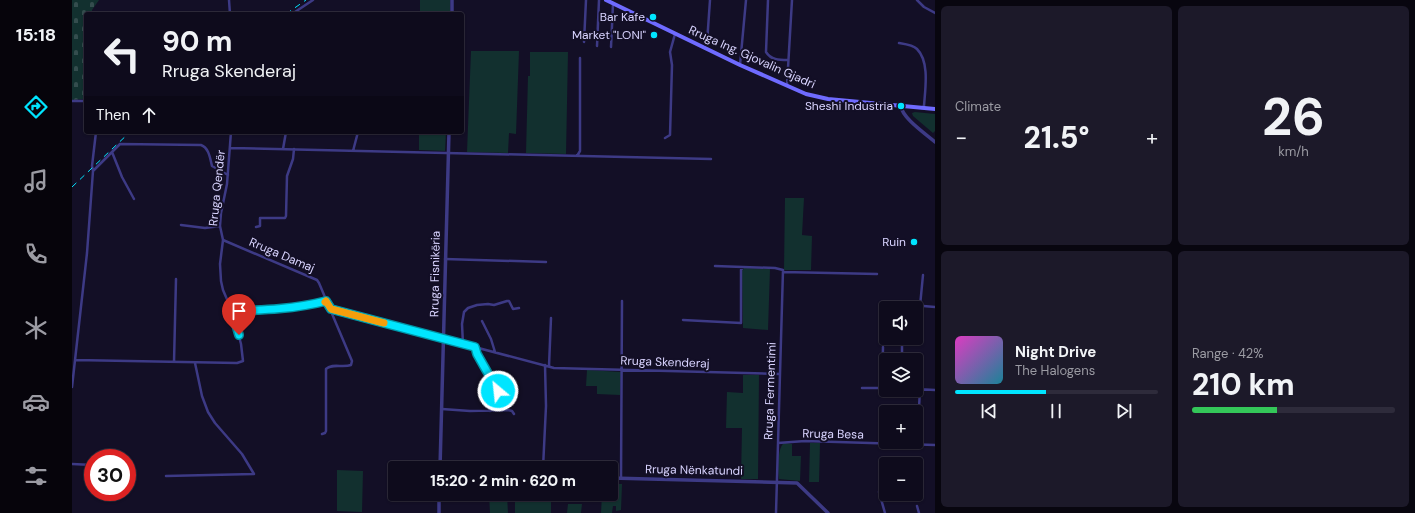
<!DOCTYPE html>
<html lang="en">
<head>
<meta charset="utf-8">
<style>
  :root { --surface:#0e0b1c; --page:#1c1929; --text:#f1f3f6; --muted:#9b9ba3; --line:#2e2b3b; --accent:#00e5ff }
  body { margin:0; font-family:"DM Sans",sans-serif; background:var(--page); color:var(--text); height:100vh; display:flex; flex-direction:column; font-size:15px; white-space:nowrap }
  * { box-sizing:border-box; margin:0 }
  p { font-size:13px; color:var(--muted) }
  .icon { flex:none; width:22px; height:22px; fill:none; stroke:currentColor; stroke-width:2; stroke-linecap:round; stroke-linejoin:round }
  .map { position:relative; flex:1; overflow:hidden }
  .details { display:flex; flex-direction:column; gap:6px; padding:6px; background:#08060f; width:480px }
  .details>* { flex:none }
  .hud { position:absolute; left:12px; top:12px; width:380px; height:122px; border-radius:4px; box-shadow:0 1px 3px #0004,0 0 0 1px var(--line); background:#0e0b1c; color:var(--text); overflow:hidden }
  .tools { position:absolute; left:807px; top:301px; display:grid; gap:8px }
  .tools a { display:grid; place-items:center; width:44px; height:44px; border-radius:4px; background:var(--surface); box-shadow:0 1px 3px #0004,0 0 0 1px var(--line); font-size:20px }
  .speed { position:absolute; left:12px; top:449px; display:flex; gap:8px; font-size:20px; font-weight:700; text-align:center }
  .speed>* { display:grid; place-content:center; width:52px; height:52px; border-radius:50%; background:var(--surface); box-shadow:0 1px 3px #0004,0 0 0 1px var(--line); line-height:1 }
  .speed .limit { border:6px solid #d22; background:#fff; color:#111 }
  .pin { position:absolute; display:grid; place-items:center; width:34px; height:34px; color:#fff; margin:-41px -17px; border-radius:50% 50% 50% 0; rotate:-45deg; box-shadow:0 0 4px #0007 }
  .pin .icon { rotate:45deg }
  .me { position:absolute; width:44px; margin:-22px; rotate:332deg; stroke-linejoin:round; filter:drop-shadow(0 0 3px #0008) }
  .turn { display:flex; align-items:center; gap:14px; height:84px; padding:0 12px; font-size:18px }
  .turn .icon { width:52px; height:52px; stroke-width:2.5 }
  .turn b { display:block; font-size:28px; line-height:34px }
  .then { display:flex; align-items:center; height:38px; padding:0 12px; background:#0003; gap:8px; font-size:15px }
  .big { font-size:30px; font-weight:800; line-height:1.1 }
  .details .widget { flex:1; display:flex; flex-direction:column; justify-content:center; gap:6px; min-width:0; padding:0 14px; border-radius:6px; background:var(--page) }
  .details .dial { align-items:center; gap:0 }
  .dial b { font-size:52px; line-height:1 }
  .song { display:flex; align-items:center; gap:12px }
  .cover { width:48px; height:48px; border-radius:6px; background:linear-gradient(135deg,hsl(310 70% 55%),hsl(190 70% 35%)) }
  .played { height:4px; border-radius:2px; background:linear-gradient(90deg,var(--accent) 45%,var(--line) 45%) }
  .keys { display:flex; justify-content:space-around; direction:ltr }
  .heat { display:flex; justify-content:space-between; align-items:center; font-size:22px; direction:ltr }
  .charge { height:6px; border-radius:3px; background:linear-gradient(90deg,#34c759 42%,var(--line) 0) }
  .details .tiles { flex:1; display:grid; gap:6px; grid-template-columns:repeat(2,1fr) }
  .trip { position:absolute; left:316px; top:461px; width:230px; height:40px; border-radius:4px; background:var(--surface); box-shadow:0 1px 3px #0004,0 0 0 1px var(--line); font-weight:800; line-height:40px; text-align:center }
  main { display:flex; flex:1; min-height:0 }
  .dock { display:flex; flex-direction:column; width:72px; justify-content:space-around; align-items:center; background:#06040b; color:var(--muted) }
  .dock .icon { width:28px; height:28px }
  .dock .current { color:var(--accent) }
  .dock b { font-size:18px; color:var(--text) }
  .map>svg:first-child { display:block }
</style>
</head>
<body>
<main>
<nav class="dock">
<b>15:18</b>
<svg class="icon current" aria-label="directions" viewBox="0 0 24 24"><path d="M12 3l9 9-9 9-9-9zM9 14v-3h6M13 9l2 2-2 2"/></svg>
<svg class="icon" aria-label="music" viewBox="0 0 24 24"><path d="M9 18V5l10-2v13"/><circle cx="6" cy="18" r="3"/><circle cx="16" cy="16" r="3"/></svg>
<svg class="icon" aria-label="phone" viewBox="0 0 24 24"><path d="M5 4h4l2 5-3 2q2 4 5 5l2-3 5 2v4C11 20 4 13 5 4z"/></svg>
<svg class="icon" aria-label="climate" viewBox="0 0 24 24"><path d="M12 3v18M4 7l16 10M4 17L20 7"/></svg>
<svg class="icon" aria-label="car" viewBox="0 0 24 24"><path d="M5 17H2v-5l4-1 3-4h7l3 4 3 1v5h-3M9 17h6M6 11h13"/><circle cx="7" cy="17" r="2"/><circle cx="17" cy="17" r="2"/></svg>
<svg class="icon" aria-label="filters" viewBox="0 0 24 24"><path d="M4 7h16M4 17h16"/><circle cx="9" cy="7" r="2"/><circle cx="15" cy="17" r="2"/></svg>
</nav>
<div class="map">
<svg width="863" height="513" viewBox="0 0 863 513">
  <defs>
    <pattern id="cemetery-stones" width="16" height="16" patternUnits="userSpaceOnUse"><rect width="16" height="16" fill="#12302f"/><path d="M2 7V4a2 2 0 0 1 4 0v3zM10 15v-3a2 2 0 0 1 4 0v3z" fill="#344d4e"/></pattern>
  </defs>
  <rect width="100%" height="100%" fill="#130f26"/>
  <!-- green -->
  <path fill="#12302f" d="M 348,0 L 378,0 L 378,14 L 348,14 Z
    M 399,51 L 447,51 L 444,134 L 437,133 L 436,153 L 395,152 Z
    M 458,52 L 496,52 L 494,154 L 454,153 L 456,76 L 458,76 Z
    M 843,112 L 863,114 L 863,131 L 861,133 L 841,116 L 840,113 Z
    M 347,132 L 374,132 L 373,151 L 347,150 Z
    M 713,198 L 732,198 L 730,235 L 740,236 L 739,270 L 712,270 Z
    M 672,268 L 698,269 L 696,330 L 671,328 L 670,271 Z
    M 515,370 L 549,372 L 548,395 L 525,394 L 525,386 L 514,386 Z
    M 671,375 L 687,375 L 686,479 L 669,479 L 670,428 L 654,428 L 655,392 L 671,393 Z
    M 712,443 L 720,444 L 720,456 L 729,456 L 728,481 L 707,479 C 706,471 705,448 712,443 Z
    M 738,443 L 748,443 L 747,482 L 737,482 Z
    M 265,470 L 291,471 L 290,512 L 265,511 Z
    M 539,481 L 541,481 L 541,484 L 550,484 L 549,510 L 544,511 L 544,506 L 541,506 L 540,513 L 529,513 L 530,494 L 539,494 Z
    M 417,494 L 435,494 L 436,513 L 418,513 Z
    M 443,494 L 479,494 L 479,513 L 443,513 Z
    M 496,504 L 510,504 L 509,513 L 495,513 Z"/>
  <!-- cemetery -->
  <path fill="url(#cemetery-stones)" d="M 0,0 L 27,0 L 20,10 L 20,14 L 14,14 L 14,99 L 0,100 Z"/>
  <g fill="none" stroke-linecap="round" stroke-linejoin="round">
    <!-- minor -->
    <path stroke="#3d3a85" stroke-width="2.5" d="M 157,0 L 158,14
      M 696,0 L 694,52 C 699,60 707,60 716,60
      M 845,0 L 852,7 L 863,13
      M 220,14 L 241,0
      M 512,42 L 514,0
      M 827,43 C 833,44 841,45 845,49 C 858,62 853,90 852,106 L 850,108
      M 525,46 L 527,0
      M 539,47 L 541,4
      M 633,48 L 635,43 L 638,0
      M 668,65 L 674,0
      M 715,85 L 720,0
      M 0,101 L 14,101
      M 593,138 L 598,135 L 600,65 L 598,52 L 603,34
      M 158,148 L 639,159
      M 211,149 L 214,132
      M 281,151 L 286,132
      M 40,152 L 50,177 L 62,199
      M 505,156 L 508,151 L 508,58
      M 21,171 L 48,144 L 129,145 C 137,148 138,158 140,166 L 156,175
      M 109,225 L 133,228 L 148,226
      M 184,227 L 188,226 L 188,218 L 213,218 L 214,216 L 215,176 L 221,159 L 222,149
      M 151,240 L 245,280 L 247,283 L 280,361 L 279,365 C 271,368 260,363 254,369 L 254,431 L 253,433 L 250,434
      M 373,259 L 474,262
      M 643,266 L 703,268 L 711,270 L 704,513
      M 711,272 L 805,274
      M 828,304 L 863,307
      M 848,306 L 851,275
      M 259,309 L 482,368 L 708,374
      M 160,311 C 192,310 223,309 254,301
      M 611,320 L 669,323 L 669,270 L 671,267
      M 410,321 L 419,339 L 423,352
      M 391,344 L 390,324 L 392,312 L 396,308 L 405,305 L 416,304 L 422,305 L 435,301 L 437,301 L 441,309 L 447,308
      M 403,347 L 405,354 L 425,390 L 426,391 L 418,398 L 418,411
      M 3,360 L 165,363 L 171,361 L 169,344 L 160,311 L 151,290 L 149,281 L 148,264 L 151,240 L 148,226 L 149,213 L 155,184 L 159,132
      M 830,360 L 830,343
      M 102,362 L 104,279
      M 477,366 L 479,318
      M 0,387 L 15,253 L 21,171 L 20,166 L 24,132
      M 790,388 L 814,388
      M 810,388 L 811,347
      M 844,389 L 863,390
      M 370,409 L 398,411 L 436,410 L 440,411 L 442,414
      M 846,427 L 848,389
      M 706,443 L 733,441 L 863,445
      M 0,464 L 21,465
      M 471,468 L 474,406 L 473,365
      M 94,476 L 182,474 L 170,454 L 143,423 L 136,412 L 130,396 L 123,363
      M 549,478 L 550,301
      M 807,492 L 813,513
      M 41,496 L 44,495 L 45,492
      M 845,506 L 847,513"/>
    <!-- tertiary -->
    <path stroke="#3d3a85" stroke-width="3.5" d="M 380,14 L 380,0
      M 829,106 C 830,118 854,134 863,142
      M 368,468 L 377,132
      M 539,478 L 725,483 L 756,513
      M 367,513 L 367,494"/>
    <!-- secondary -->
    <path stroke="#6f6bff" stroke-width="4" d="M 534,0 L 668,65 L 734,94 L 756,99 L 863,109"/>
    <!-- rail -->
    <path stroke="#00e5ff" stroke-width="1" stroke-dasharray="6 5" stroke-linecap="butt" d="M 214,14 L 234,0
      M 0,187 L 58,132"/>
  </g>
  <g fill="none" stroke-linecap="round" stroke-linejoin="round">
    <!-- route casing -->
    <g stroke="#0095a6" stroke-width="10">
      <path id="route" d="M 167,335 L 160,311 C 192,310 223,309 254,301 L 259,309 L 403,347 L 405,354 L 426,391"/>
    </g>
    <!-- route -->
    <use href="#route" stroke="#00e5ff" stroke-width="7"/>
    <!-- slow -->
    <path stroke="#f59e0b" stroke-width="7" d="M 253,302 L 254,301 L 259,309 L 312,323"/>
  </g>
  <!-- markers -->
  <g fill="#00e5ff" stroke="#130f26" stroke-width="1.5">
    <circle cx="581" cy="17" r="4"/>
    <circle cx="582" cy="35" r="4"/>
    <circle cx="829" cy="106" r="4"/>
    <circle cx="842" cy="242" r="4"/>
  </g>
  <g text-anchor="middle" stroke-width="4" stroke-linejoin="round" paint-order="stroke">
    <!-- poi labels -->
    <g font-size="12" fill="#d9d4ff" stroke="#130f26" text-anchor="end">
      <text x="573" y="21">Bar Kafe</text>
      <text x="574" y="39">Market "LONI"</text>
      <text x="821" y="110">Sheshi Industria</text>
      <text x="834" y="246">Ruin</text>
    </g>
    <!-- street labels -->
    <g font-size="12" fill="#d9d4ff" stroke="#130f26">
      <text transform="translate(680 57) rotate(24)" y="4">Rruga Ing. Gjovalin Gjadri</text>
      <text transform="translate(145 188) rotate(-84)" y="4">Rruga Qendër</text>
      <text transform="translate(210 255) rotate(23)" y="4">Rruga Damaj</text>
      <text transform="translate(363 274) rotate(-89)" y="4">Rruga Fisnikëria</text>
      <text transform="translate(593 362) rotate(2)" y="4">Rruga Skenderaj</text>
      <text transform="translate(698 391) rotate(-88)" y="4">Rruga Fermentimi</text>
      <text transform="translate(761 434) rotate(1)" y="4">Rruga Besa</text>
      <text transform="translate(622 470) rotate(1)" y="4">Rruga Nënkatundi</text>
    </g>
  </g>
</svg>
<div class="tools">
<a><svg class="icon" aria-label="sound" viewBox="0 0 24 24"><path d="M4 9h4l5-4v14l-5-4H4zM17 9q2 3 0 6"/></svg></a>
<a><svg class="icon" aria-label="layers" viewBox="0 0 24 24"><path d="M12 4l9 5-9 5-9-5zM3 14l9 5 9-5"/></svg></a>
<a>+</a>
<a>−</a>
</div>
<div class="speed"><div class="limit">30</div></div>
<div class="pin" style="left:167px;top:335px;background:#d93025"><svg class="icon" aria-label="arrive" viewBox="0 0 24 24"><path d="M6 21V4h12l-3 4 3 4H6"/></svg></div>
<svg class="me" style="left:426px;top:391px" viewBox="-20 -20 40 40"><circle r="17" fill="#00e5ff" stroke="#fff" stroke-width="3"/><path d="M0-11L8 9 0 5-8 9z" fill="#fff"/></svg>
<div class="trip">15:20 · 2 min · 620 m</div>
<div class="hud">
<div class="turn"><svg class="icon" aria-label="left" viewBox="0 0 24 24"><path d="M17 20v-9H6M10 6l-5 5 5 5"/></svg><div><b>90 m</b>Rruga Skenderaj</div></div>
<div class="then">Then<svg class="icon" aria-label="ahead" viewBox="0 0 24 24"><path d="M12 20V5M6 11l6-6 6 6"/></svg></div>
</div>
</div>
<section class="details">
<div class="tiles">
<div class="widget"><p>Climate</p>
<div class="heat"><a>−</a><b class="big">21.5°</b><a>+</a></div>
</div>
<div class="widget dial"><b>26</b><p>km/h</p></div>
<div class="widget">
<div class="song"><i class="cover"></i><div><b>Night Drive</b><p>The Halogens</p></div></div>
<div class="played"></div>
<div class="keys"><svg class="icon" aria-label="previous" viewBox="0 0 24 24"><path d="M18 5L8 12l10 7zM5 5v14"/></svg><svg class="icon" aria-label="pause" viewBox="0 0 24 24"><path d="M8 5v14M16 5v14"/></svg><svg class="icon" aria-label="next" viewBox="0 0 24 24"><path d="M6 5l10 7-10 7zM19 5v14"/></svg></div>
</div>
<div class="widget"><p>Range · 42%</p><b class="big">210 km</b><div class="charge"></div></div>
</div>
</section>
</main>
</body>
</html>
